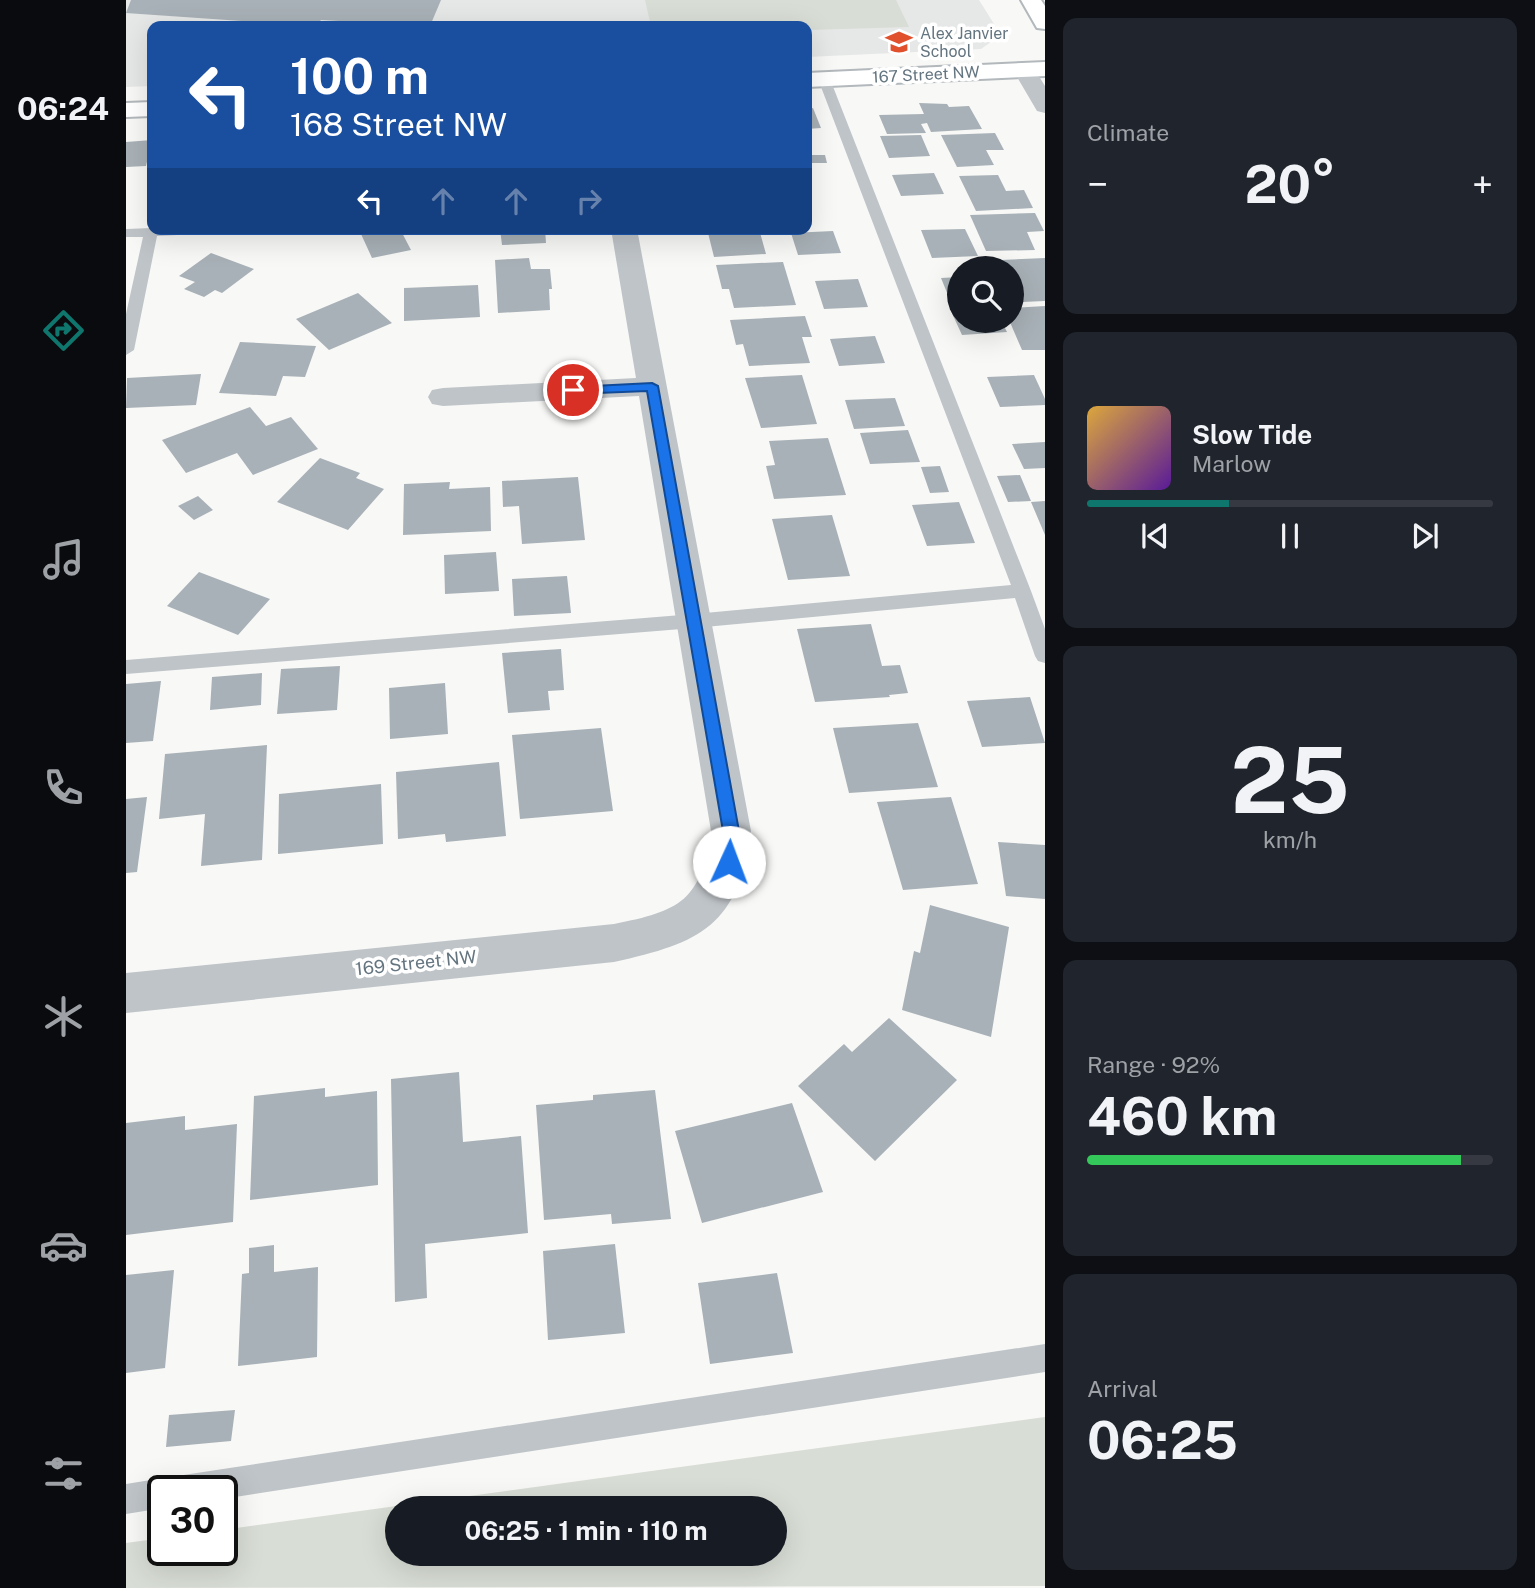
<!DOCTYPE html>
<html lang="en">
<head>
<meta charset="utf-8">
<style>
  :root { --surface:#171b24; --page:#20242c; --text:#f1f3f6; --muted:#9ea1a6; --line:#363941; --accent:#0f766e }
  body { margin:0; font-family:"Public Sans",sans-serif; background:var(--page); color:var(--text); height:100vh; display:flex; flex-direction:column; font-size:26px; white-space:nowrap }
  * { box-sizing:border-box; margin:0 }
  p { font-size:23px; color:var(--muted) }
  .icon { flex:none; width:38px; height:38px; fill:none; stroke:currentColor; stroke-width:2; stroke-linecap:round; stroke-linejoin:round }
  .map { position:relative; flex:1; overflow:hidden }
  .details { display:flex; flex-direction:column; gap:18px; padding:18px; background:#0d0f14; width:490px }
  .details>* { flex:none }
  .guide { position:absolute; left:21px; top:21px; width:665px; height:214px; border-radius:14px; box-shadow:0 7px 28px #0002; background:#1a4fa0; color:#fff; overflow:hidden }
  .controls { position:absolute; left:821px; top:256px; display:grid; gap:14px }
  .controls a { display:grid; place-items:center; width:77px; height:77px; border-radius:50%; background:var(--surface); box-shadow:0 7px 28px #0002; font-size:35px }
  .speed { position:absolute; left:21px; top:1475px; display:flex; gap:14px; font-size:35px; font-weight:700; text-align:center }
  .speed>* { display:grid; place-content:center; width:91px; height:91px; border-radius:50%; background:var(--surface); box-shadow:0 7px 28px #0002; line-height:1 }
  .speed .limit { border:4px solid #111; border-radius:10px; background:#fff; color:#111 }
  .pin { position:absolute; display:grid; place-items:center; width:60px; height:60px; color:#fff; margin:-30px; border:4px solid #fff; border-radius:50%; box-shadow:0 2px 7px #0007 }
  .me { position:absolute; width:77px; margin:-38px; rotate:2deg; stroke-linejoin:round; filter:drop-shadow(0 0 5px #0008) }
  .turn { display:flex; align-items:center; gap:24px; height:147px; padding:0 28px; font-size:32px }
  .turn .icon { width:91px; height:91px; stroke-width:2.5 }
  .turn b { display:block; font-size:49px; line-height:60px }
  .lanes { display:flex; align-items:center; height:66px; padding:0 28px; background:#0003; justify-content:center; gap:35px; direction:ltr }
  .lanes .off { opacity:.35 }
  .big { font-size:52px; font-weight:700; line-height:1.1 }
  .details .tile { flex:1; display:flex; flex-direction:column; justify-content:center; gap:10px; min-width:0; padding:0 24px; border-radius:14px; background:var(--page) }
  .details .dial { align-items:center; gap:0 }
  .dial b { font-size:91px; line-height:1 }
  .song { display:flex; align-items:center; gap:21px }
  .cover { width:84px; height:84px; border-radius:10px; background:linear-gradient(135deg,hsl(40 70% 55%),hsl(270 70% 35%)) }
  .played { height:7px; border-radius:4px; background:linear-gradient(90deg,var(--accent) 35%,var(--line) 35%) }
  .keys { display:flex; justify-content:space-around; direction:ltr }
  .heat { display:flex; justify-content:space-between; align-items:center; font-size:38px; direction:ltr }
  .charge { height:10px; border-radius:5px; background:linear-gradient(90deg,#34c759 92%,var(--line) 0) }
  .trip { position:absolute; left:259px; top:1496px; width:402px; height:70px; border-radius:35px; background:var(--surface); box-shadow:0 7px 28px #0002; font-weight:700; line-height:70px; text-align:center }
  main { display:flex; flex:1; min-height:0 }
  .tabs { display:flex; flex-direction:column; width:126px; justify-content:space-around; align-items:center; background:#090b0e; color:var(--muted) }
  .tabs .icon { width:49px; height:49px }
  .tabs .current { color:var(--accent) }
  .tabs b { font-size:32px; color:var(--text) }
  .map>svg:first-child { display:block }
</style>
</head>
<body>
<main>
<nav class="tabs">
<b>06:24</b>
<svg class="icon current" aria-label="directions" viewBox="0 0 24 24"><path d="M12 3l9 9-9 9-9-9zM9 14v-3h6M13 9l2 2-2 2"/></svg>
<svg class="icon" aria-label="music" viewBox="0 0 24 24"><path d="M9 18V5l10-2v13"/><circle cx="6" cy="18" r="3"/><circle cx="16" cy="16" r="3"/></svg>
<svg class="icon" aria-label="phone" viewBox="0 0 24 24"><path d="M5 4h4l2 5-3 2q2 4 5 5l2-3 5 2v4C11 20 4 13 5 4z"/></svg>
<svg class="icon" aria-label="climate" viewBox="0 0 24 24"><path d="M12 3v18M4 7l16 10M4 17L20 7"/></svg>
<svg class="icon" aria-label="car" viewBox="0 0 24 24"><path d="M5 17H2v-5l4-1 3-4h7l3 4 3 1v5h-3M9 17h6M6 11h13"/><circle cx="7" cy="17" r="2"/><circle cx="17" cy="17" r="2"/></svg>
<svg class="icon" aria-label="filters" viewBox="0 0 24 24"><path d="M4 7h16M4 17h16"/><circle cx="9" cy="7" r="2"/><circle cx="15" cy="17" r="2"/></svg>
</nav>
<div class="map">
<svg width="919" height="1588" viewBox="0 0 919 1588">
  <rect width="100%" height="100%" fill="#f8f8f6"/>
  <!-- built -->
  <path fill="#e6e7e7" d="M 0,0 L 853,0 L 875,35 L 855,49 L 681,57 L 681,26 L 26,26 L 26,86 L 0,87 Z"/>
  <!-- green -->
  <path fill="#d8ddd5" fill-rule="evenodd" d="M 519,0 L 770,0 L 783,27 L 681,30 L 681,26 L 525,26 Z
    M 919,1417 L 919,1586 L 0,1588 L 0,1543 L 37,1538 L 37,1550 L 96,1550 L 96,1530 ZM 271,1508 L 649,1508 L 649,1554 L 271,1554 Z"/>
  <!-- building -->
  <path fill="#a8b1b7" d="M 5,0 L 315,0 L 304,26 L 195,20 L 190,26 L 0,13 Z
    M 793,103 L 821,104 L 823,107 L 843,106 L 856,129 L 805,132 L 801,123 L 795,124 L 800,133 L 761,134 L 753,115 L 798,114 Z
    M 687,108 L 695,128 L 681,129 L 681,109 Z
    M 869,133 L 878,150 L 860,150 L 868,165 L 831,167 L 815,135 Z
    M 795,135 L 804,156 L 763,158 L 754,136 Z
    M 26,140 L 20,166 L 0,167 L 0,142 Z
    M 681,144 L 684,155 L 699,155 L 701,163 L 681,163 Z
    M 808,173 L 818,194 L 775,196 L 766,175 Z
    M 872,175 L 880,191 L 898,190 L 907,208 L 850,211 L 833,176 Z
    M 909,213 L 918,231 L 901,232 L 909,250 L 860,251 L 844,215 Z
    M 259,229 L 274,229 L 285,250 L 246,258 L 235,234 Z
    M 374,229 L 419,229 L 420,243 L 376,245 Z
    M 581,229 L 633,229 L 640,254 L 588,257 Z
    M 839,229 L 852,256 L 806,258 L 795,230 Z
    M 707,231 L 715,253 L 672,255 L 665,233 Z
    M 85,253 L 128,269 L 96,293 L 89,290 L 78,297 L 58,289 L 69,282 L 53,276 Z
    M 403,258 L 405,269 L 424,269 L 426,289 L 423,289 L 424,310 L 372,313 L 369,260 Z
    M 919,258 L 919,301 L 896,302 L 886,281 L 886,268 L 879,268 L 875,260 Z
    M 657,262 L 670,305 L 608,308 L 603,289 L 596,289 L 590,265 Z
    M 833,277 L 833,304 L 826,305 L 815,278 Z
    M 732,279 L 742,307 L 698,309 L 689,281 Z
    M 352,285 L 354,317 L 278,321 L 278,288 Z
    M 232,293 L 266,323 L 203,350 L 170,319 Z
    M 919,306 L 919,350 L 896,350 L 883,320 L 886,320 L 886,308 Z
    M 833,308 L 833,320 L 875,320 L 881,332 L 836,335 L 824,309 Z
    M 679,316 L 686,337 L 676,337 L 684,363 L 623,366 L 617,344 L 610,345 L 604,320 Z
    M 749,336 L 759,363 L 713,366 L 704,339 Z
    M 114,342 L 190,346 L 179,377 L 157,376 L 150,396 L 93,393 Z
    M 75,374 L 70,405 L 0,408 L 1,378 Z
    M 676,375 L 691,424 L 635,428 L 619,378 Z
    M 908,375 L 919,399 L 919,405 L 874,407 L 861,377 Z
    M 769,398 L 779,426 L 728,429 L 719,400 Z
    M 124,407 L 140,426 L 165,417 L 192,449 L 127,475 L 111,453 L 60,473 L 36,440 Z
    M 782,430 L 794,462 L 744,464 L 734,433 Z
    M 702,438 L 720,495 L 648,499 L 640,466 L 649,465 L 643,441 Z
    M 919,442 L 919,468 L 898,469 L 886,444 Z
    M 194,458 L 234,473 L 230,478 L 258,489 L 222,530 L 151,502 Z
    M 814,466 L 823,492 L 804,493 L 795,467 Z
    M 894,475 L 905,501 L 882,502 L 871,476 Z
    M 452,477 L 459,540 L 396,544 L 393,506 L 377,507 L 376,481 Z
    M 324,482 L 323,489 L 364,487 L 365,531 L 277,535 L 278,484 Z
    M 72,496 L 87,510 L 68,520 L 52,506 Z
    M 919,501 L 919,535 L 905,502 Z
    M 833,502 L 849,543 L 801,546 L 786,505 Z
    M 706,515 L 724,576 L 662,580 L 646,519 Z
    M 370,552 L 373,591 L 319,594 L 318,555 Z
    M 73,572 L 144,599 L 112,635 L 41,606 Z
    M 441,576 L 445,613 L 388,616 L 386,579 Z
    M 745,624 L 756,666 L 774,665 L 782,693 L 763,695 L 764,697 L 689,702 L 671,629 Z
    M 435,649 L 438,690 L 422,691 L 424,710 L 382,713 L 376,653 Z
    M 214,666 L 211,710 L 151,714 L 155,669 Z
    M 136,673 L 135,705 L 84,710 L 86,677 Z
    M 35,681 L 27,741 L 0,743 L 0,684 Z
    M 319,683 L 322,734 L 264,739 L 263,688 Z
    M 904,697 L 919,743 L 856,747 L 841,701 Z
    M 792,723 L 812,787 L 723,793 L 707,728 Z
    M 475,728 L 487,811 L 394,819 L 386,735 Z
    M 141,745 L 136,860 L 75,866 L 79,814 L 33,819 L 39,754 Z
    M 373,762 L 380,836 L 320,842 L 319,834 L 272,839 L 270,772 Z
    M 255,784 L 257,844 L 152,854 L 153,794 Z
    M 21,797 L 11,872 L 0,873 L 0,799 Z
    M 825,797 L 852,884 L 777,890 L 751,802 Z
    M 872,842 L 919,845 L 919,899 L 880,896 Z
    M 804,905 L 883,927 L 865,1037 L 776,1010 L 788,951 L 794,953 Z
    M 763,1018 L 831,1080 L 749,1161 L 672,1086 L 718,1044 L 726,1052 Z
    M 333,1072 L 337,1142 L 395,1136 L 402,1233 L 299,1244 L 301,1298 L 269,1302 L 265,1079 Z
    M 199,1088 L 199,1097 L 251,1091 L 252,1185 L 124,1200 L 128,1096 Z
    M 529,1090 L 545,1219 L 486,1224 L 485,1214 L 418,1220 L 410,1105 L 467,1100 L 467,1095 Z
    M 666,1103 L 697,1192 L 576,1223 L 549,1131 Z
    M 59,1116 L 59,1130 L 111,1124 L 107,1222 L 0,1235 L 0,1123 Z
    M 489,1244 L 499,1333 L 422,1340 L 417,1251 Z
    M 148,1245 L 148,1272 L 192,1267 L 191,1357 L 112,1366 L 116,1274 L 123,1273 L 123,1248 Z
    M 48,1270 L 39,1368 L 0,1373 L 0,1275 Z
    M 651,1273 L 667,1353 L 584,1364 L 572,1283 Z
    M 109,1410 L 105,1441 L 40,1447 L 43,1415 Z"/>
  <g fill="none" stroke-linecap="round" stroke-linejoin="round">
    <!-- secondary casing -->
    <g stroke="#b2b8bc" stroke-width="4">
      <path id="secondary" d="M 895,0 L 915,0 L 919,6 L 919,29 L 911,28 Z
        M 919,62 L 919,76 L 681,87 L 681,73 Z
        M 26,102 L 26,116 L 0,117 L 0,103 Z"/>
    </g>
    <!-- lane -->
    <path fill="#bfc4c8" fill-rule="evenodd" d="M 698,75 L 704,79 L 905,591 L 919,629 L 919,663 L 912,661 L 909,656 L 889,598 L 568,628 L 0,674 L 0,660 L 568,614 L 885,585 L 692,79 Z
      M 26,228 L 101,229 L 94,233 L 31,236 L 8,350 L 0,355 L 0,314 L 17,237 L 0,237 L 0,229 Z
      M 919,1344 L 919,1372 L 96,1499 L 96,1491 L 37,1491 L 37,1508 L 0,1514 L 0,1484 L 37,1478 L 42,1480 L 51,1476 Z"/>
    <!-- street -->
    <path fill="#bfc4c8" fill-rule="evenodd" d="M 898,63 L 906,65 L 919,86 L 919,113 L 911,111 L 887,70 L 890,65 Z
      M 485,229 L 511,229 L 625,831 C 613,925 575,943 488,962 L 0,1013 L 0,973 L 488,924 C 554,911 575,901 585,831 L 513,396 L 317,406 L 306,404 L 302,397 L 306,390 L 317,388 L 510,378 Z"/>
    <!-- secondary -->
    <use href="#secondary" fill="#fff" fill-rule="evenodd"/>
  </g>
  <!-- route -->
  <path fill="#1a73e8" stroke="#114b97" stroke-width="2" d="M 526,383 L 532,386 L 613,831 L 609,867 L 597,867 L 594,862 L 597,831 L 521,391 L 447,394 L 441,390 L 447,387 Z"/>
  <!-- icons -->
  <defs>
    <g id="school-bare" transform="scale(2.1)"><path d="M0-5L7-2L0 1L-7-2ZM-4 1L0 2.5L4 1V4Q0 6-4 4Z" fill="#e1502d" stroke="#fff" stroke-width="2.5" paint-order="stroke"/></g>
  </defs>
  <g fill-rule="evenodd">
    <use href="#school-bare" x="773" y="42"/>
  </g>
  <g text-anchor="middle" stroke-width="7" stroke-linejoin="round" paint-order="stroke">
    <!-- far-poi labels -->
    <g font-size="16" fill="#647580" stroke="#fff" text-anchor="start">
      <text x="794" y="39">Alex Janvier<tspan x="794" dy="18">School</tspan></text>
    </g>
    <!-- far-street labels -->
    <g font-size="16" fill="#647580" stroke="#fff">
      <text transform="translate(800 74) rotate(-3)" y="6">167 Street NW</text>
    </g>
    <!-- street labels -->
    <g font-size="18" fill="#647580" stroke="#fff">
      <text transform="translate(290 963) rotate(-6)" y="6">169 Street NW</text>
    </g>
  </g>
</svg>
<div class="controls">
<a><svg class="icon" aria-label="search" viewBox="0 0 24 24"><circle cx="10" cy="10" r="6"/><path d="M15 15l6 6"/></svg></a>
</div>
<div class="speed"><div class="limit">30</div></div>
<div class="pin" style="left:447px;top:390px;background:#d93025"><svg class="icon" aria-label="arrive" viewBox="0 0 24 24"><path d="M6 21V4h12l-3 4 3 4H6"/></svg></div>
<svg class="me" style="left:603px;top:862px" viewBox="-20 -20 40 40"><circle r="19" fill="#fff"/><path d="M0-13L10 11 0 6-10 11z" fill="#1a73e8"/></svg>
<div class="trip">06:25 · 1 min · 110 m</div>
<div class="guide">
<div class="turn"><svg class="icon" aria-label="left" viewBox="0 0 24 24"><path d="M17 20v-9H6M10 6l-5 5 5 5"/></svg><div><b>100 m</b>168 Street NW</div></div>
<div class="lanes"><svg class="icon" aria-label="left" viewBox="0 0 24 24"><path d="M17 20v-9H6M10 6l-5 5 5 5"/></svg><svg class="icon off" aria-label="ahead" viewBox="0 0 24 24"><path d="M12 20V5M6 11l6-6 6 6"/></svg><svg class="icon off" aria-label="ahead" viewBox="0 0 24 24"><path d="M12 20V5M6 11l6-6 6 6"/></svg><svg class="icon off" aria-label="right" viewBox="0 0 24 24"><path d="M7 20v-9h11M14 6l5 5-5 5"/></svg></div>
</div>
</div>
<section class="details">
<div class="tile"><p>Climate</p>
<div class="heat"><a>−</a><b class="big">20°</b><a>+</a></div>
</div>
<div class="tile">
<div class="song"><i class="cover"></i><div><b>Slow Tide</b><p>Marlow</p></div></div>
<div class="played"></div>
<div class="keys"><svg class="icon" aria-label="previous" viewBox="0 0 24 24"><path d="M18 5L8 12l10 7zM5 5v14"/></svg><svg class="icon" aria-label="pause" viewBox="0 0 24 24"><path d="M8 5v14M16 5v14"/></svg><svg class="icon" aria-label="next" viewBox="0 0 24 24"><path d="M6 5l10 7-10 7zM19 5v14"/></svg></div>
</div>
<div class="tile dial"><b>25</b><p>km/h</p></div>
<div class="tile"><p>Range · 92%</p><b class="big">460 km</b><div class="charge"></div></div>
<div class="tile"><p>Arrival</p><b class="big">06:25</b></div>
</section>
</main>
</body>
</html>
